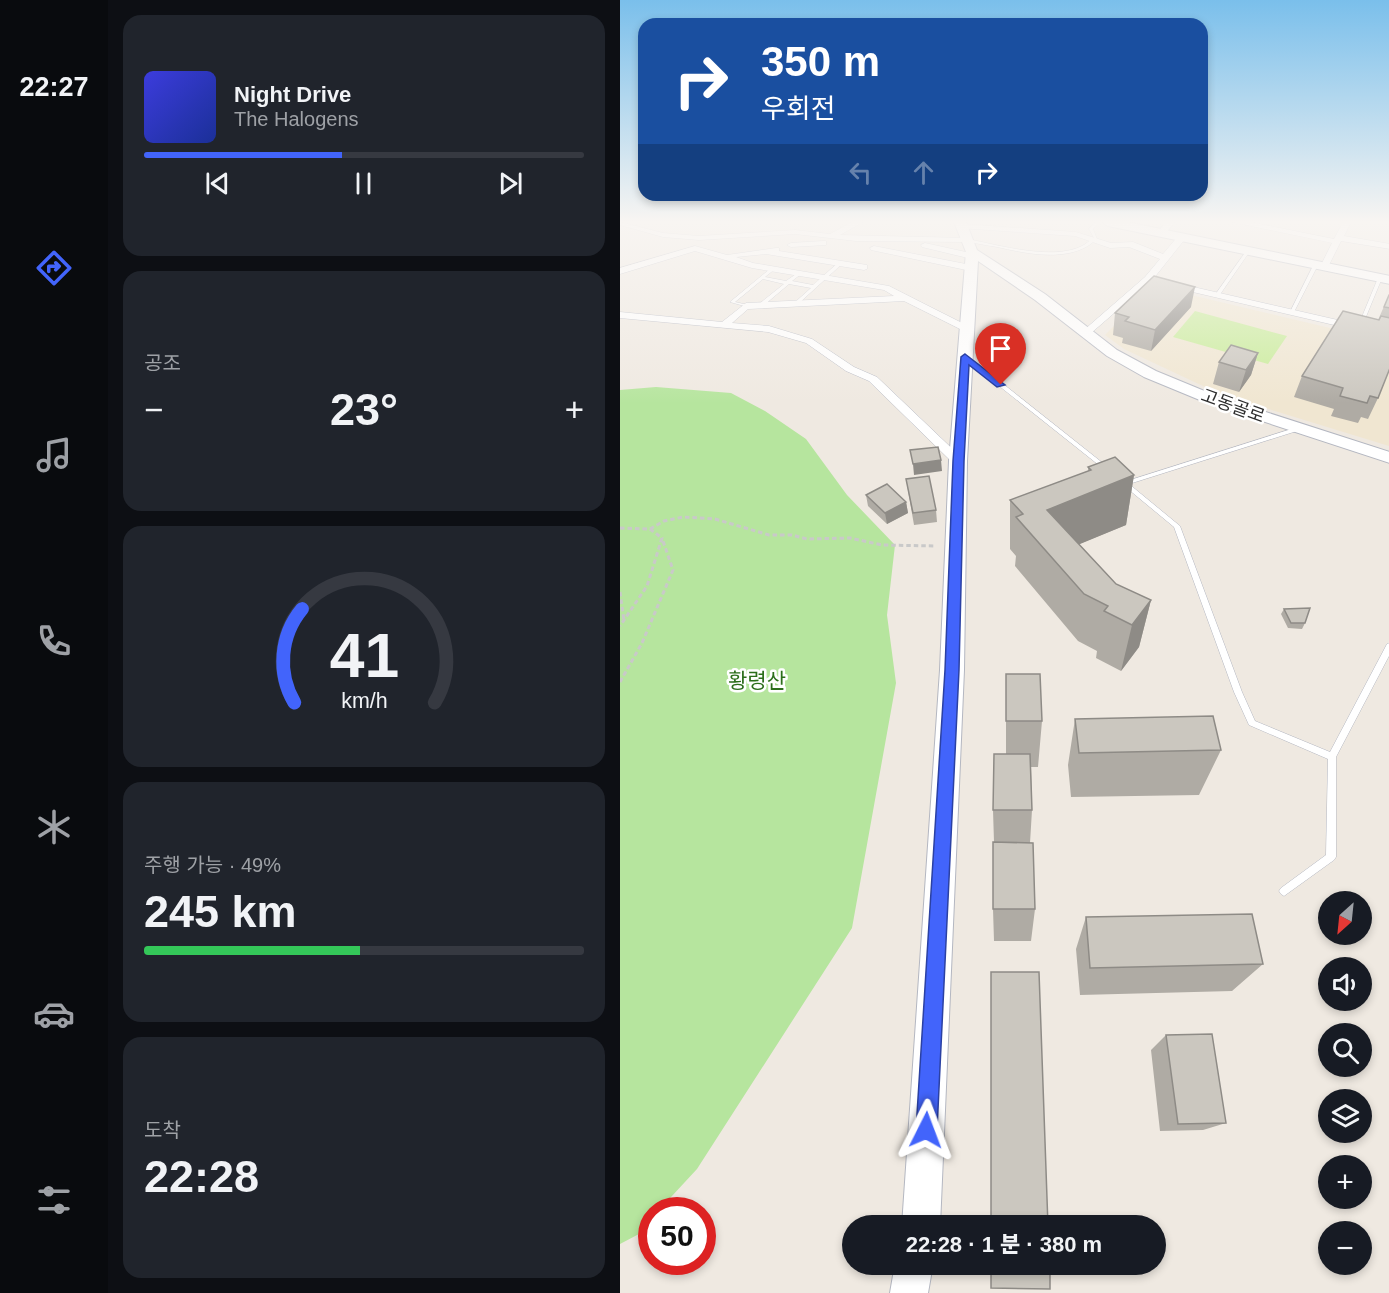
<!DOCTYPE html>
<html lang="ko">
<head>
<meta charset="utf-8">
<style>
  :root { --surface:#171b24; --page:#20242c; --text:#f1f3f6; --muted:#9ea1a6; --line:#363941; --accent:#4264fb }
  body { margin:0; font-family:Arial,"Noto Sans KR",sans-serif; background:var(--page); color:var(--text); height:100vh; display:flex; flex-direction:column; font-size:22px; white-space:nowrap }
  * { box-sizing:border-box; margin:0 }
  p { font-size:20px; color:var(--muted) }
  .icon { flex:none; width:33px; height:33px; fill:none; stroke:currentColor; stroke-width:2; stroke-linecap:round; stroke-linejoin:round }
  .map { position:relative; flex:1; overflow:hidden }
  .panel { display:flex; flex-direction:column; gap:15px; padding:15px; background:#0d0f14; width:512px }
  .panel>* { flex:none }
  .top-card { position:absolute; left:18px; top:18px; width:570px; height:183px; border-radius:18px; box-shadow:0 3px 9px #0003; background:#1a4fa0; color:#fff; overflow:hidden }
  .needle { width:39px; rotate:207deg }
  .fabs { position:absolute; left:698px; top:891px; display:grid; gap:12px }
  .fabs a { display:grid; place-items:center; width:54px; height:54px; border-radius:50%; background:var(--surface); box-shadow:0 3px 9px #0003; font-size:30px }
  .speed { position:absolute; left:18px; top:1197px; display:flex; gap:12px; font-size:30px; font-weight:700; text-align:center }
  .speed>* { display:grid; place-content:center; width:78px; height:78px; border-radius:50%; background:var(--surface); box-shadow:0 3px 9px #0003; line-height:1 }
  .speed .limit { border:9px solid #d22; background:#fff; color:#111 }
  .pin { position:absolute; display:grid; place-items:center; width:51px; height:51px; color:#fff; margin:-62px -26px; border-radius:50% 50% 50% 0; rotate:-45deg; box-shadow:0 0 6px #0007 }
  .pin .icon { rotate:45deg }
  .me { position:absolute; width:66px; margin:-33px; rotate:3deg; stroke-linejoin:round; filter:drop-shadow(0 0 4px #0008) }
  .turn { display:flex; align-items:center; gap:21px; height:126px; padding:0 24px; font-size:27px }
  .turn .icon { width:78px; height:78px; stroke-width:2.5 }
  .turn b { display:block; font-size:42px; line-height:51px }
  .lanes { display:flex; align-items:center; height:57px; padding:0 24px; background:#0003; justify-content:center; gap:30px; direction:ltr }
  .lanes .off { opacity:.35 }
  .big { font-size:45px; font-weight:800; line-height:1.1 }
  .panel .card { flex:1; display:flex; flex-direction:column; justify-content:center; gap:9px; min-width:0; padding:0 21px; border-radius:18px; background:var(--page) }
  .panel .dial { align-items:center; gap:0 }
  .dial svg { height:156px; overflow:visible; fill:none; stroke:var(--line); stroke-width:7; stroke-linecap:round; text-anchor:middle }
  .dial text { fill:var(--text); stroke:none }
  .song { display:flex; align-items:center; gap:18px }
  .cover { width:72px; height:72px; border-radius:9px; background:linear-gradient(135deg,hsl(240 70% 55%),hsl(230 70% 35%)) }
  .played { height:6px; border-radius:3px; background:linear-gradient(90deg,var(--accent) 45%,var(--line) 45%) }
  .keys { display:flex; justify-content:space-around; direction:ltr }
  .heat { display:flex; justify-content:space-between; align-items:center; font-size:33px; direction:ltr }
  .charge { height:9px; border-radius:4px; background:linear-gradient(90deg,#34c759 49%,var(--line) 0) }
  .trip { position:absolute; left:222px; top:1215px; width:324px; height:60px; border-radius:30px; background:var(--surface); box-shadow:0 3px 9px #0003; font-weight:800; line-height:60px; text-align:center }
  main { display:flex; flex:1; min-height:0 }
  .tabs { display:flex; flex-direction:column; width:108px; justify-content:space-around; align-items:center; background:#090b0e; color:var(--muted) }
  .tabs .icon { width:42px; height:42px }
  .tabs .on { color:var(--accent) }
  .tabs b { font-size:27px; color:var(--text) }
  .map>svg:first-child { display:block }
</style>
</head>
<body>
<main>
<nav class="tabs">
<b>22:27</b>
<svg class="icon on" aria-label="directions" viewBox="0 0 24 24"><path d="M12 3l9 9-9 9-9-9zM9 14v-3h6M13 9l2 2-2 2"/></svg>
<svg class="icon" aria-label="music" viewBox="0 0 24 24"><path d="M9 18V5l10-2v13"/><circle cx="6" cy="18" r="3"/><circle cx="16" cy="16" r="3"/></svg>
<svg class="icon" aria-label="phone" viewBox="0 0 24 24"><path d="M5 4h4l2 5-3 2q2 4 5 5l2-3 5 2v4C11 20 4 13 5 4z"/></svg>
<svg class="icon" aria-label="climate" viewBox="0 0 24 24"><path d="M12 3v18M4 7l16 10M4 17L20 7"/></svg>
<svg class="icon" aria-label="car" viewBox="0 0 24 24"><path d="M5 17H2v-5l4-1 3-4h7l3 4 3 1v5h-3M9 17h6M6 11h13"/><circle cx="7" cy="17" r="2"/><circle cx="17" cy="17" r="2"/></svg>
<svg class="icon" aria-label="filters" viewBox="0 0 24 24"><path d="M4 7h16M4 17h16"/><circle cx="9" cy="7" r="2"/><circle cx="15" cy="17" r="2"/></svg>
</nav>
<section class="panel">
<div class="card">
<div class="song"><i class="cover"></i><div><b>Night Drive</b><p>The Halogens</p></div></div>
<div class="played"></div>
<div class="keys"><svg class="icon" aria-label="previous" viewBox="0 0 24 24"><path d="M18 5L8 12l10 7zM5 5v14"/></svg><svg class="icon" aria-label="pause" viewBox="0 0 24 24"><path d="M8 5v14M16 5v14"/></svg><svg class="icon" aria-label="next" viewBox="0 0 24 24"><path d="M6 5l10 7-10 7zM19 5v14"/></svg></div>
</div>
<div class="card"><p>공조</p>
<div class="heat"><a>−</a><b class="big">23°</b><a>+</a></div>
</div>
<div class="card dial"><svg viewBox="0 0 100 80">
<path d="M14 69A42 42 0 1 1 86 69"/>
<path d="M14 69A42 42 0 0 1 18 21" stroke="#4264fb"/>
<text x="50" y="56" font-size="32" font-weight="700">41</text>
<text x="50" y="72" font-size="11">km/h</text>
</svg></div>
<div class="card"><p>주행 가능 · 49%</p><b class="big">245 km</b><div class="charge"></div></div>
<div class="card"><p>도착</p><b class="big">22:28</b></div>
</section>
<div class="map">
<svg width="770" height="1293" viewBox="0 0 770 1293">
  <rect width="100%" height="100%" fill="#efe9e1"/>
  <!-- education -->
  <path fill="#f0e6d1" d="M 533,286 L 769,342 L 769,446 L 600,394 L 504,349 L 485,335 Z"/>
  <!-- green -->
  <path fill="#b6e59e" d="M 36,387 L 111,393 L 145,411 L 186,439 L 227,495 L 275,545 L 267,615 L 276,683 L 232,928 L 77,1169 L 39,1210 L 32,1210 L 31,1219 L 19,1234 L 0,1244 L 0,390 Z"/>
  <!-- pitch -->
  <path fill="#c9ec9a" d="M 575,311 L 667,336 L 648,364 L 553,337 Z"/>
  <g fill="none" stroke-linecap="round" stroke-linejoin="round">
    <!-- lane casing -->
    <g stroke="#b4b7c1" stroke-width="1">
      <path id="lane" d="M 475,222 L 480,222 L 473,229 L 477,239 C 474,241 470,245 466,247 C 440,261 404,253 377,247 C 367,245 355,244 345,240 L 347,239 C 379,245 432,261 462,246 C 466,244 470,240 474,238 L 469,229 Z
        M 627,250 L 630,251 L 599,296 L 595,296 L 595,295 Z
        M 219,262 L 223,263 L 177,305 L 173,304 L 191,288 L 169,284 L 143,306 L 139,306 L 139,304 L 164,284 L 143,279 L 115,302 L 128,305 L 128,307 L 110,302 L 151,268 L 155,269 L 145,277 L 166,281 L 179,272 L 181,272 L 181,274 L 172,281 L 193,285 Z
        M 694,264 L 698,265 L 674,312 L 670,313 L 670,312 Z
        M 760,277 L 762,278 L 743,324 L 739,325 L 739,324 L 758,278 Z
        M 344,356 L 348,356 L 489,468 L 489,470 L 485,470 L 344,358 Z
        M 678,427 L 680,428 L 680,430 L 509,484 L 560,526 L 622,692 L 635,721 L 710,752 L 767,644 L 770,643 L 770,654 L 716,757 L 716,857 L 714,860 L 664,896 L 661,894 L 659,891 L 661,888 L 706,855 L 708,759 L 629,725 L 614,692 L 554,527 L 502,484 L 504,482 Z"/>
    </g>
    <!-- street casing -->
    <g stroke="#b4b7c1" stroke-width="1">
      <path id="street" d="M 0,222 L 43,233 L 79,236 L 175,230 L 210,234 L 232,222 L 243,222 L 220,235 L 347,238 L 351,240 L 347,242 L 236,241 L 175,234 L 79,240 L 43,237 L 0,225 Z
        M 546,222 L 555,222 L 544,235 L 538,235 L 537,233 Z
        M 612,222 L 630,222 L 714,239 L 723,222 L 731,222 L 724,236 L 770,244 L 770,249 L 721,241 L 708,267 L 704,270 L 700,267 L 712,243 Z
        M 342,224 L 456,232 L 491,243 L 513,242 L 543,254 L 559,235 L 565,235 L 565,239 L 534,278 L 770,332 L 770,338 L 530,282 L 470,334 L 464,334 L 464,330 L 525,277 L 540,259 L 509,247 L 490,248 L 455,236 L 339,228 L 339,224 Z
        M 203,241 L 206,241 L 206,245 L 171,247 L 167,245 L 171,243 Z
        M 305,243 L 355,254 L 356,256 L 352,259 L 302,247 L 301,245 Z
        M 75,246 L 107,255 L 156,248 L 159,248 L 159,251 L 247,265 L 247,269 L 244,270 L 146,254 L 116,257 L 133,263 L 269,286 L 350,327 L 350,331 L 344,331 L 284,301 L 128,309 L 112,323 L 149,326 L 192,339 L 234,367 L 257,377 L 342,458 L 342,464 L 334,464 L 249,381 L 226,371 L 186,343 L 148,332 L 0,318 L 0,312 L 102,322 L 126,303 L 274,296 L 264,290 L 132,268 L 75,251 L 0,274 L 0,268 Z
        M 254,246 L 351,265 L 355,268 L 351,271 L 251,250 L 250,248 Z"/>
    </g>
    <!-- secondary casing -->
    <g stroke="#b4b7c1" stroke-width="2">
      <path id="secondary" d="M 334,222 L 346,222 L 357,250 L 425,294 L 497,350 L 536,371 L 599,397 L 770,452 L 770,463 L 587,403 L 524,377 L 487,356 L 415,300 L 358,261 L 347,461 L 344,670 L 320,1226 L 282,1226 L 320,670 L 329,461 L 346,252 Z
        M 482,222 L 507,222 L 770,276 L 770,284 L 488,226 Z
        M 275,1264 L 313,1264 L 308,1293 L 270,1293 Z"/>
    </g>
    <!-- path -->
    <path stroke="#c9c9c9" stroke-width="3" stroke-dasharray="4.5 3" stroke-linecap="butt" d="M 0,528 L 30,529 L 42,538 L 27,586 L 0,626
      M 30,529 L 44,521 L 63,517 L 95,519 L 149,535 L 172,535 L 187,539 L 230,538 L 262,545 L 316,546
      M 0,592 L 4,621
      M 0,682 L 22,643 L 53,570 L 42,538"/>
    <!-- lane -->
    <use href="#lane" fill="#fff" fill-rule="evenodd"/>
    <!-- street -->
    <use href="#street" fill="#fff" fill-rule="evenodd"/>
    <!-- secondary -->
    <use href="#secondary" fill="#fff" fill-rule="evenodd"/>
  </g>
  <!-- wall -->
  <path fill="#afaba4" d="M 769,295 L 770,295 L 770,368 L 758,398 L 748,419 L 741,417 L 738,423 L 711,416 L 714,409 L 674,397 L 682,376 L 758,320 Z
    M 571,307 L 531,351 L 502,343 L 503,338 L 493,335 L 495,313 Z
    M 638,353 L 631,375 L 619,392 L 593,384 L 599,362 Z
    M 468,467 L 514,475 L 506,525 L 459,544 L 496,584 L 531,600 L 519,647 L 501,671 L 476,658 L 477,651 L 458,641 L 395,566 L 396,556 L 390,549 L 390,500 L 468,471 Z
    M 286,479 L 316,510 L 317,522 L 294,525 Z
    M 246,495 L 286,502 L 288,513 L 267,524 L 248,506 Z
    M 664,609 L 685,623 L 682,629 L 668,628 L 661,614 Z
    M 386,674 L 422,721 L 418,767 L 411,767 L 412,810 L 410,843 L 415,909 L 411,941 L 374,941 L 373,909 L 374,842 L 373,810 L 386,754 Z
    M 455,719 L 601,750 L 579,795 L 451,797 L 448,765 Z
    M 466,917 L 643,964 L 612,991 L 460,995 L 456,949 Z
    M 546,1035 L 606,1123 L 583,1130 L 540,1131 L 531,1050 Z"/>
  <!-- shaded-wall -->
  <path fill="#8e8b86" d="M 575,287 L 571,307 L 531,351 L 535,330 Z
    M 638,353 L 631,375 L 619,392 L 626,370 Z
    M 321,460 L 322,471 L 294,475 L 293,464 Z
    M 514,475 L 506,525 L 431,556 L 427,510 Z
    M 286,502 L 288,513 L 267,524 L 265,513 Z
    M 531,600 L 519,647 L 501,671 L 512,625 Z"/>
  <!-- building -->
  <path fill="#cbc7bf" stroke="#8e8b86" stroke-width="1.5" d="M 534,276 L 575,287 L 535,330 L 505,321 L 509,317 L 495,313 Z
    M 769,295 L 770,295 L 770,308 L 764,307 Z
    M 723,311 L 759,320 L 761,316 L 770,318 L 770,368 L 758,398 L 750,396 L 747,403 L 720,396 L 723,388 L 682,376 Z
    M 611,345 L 638,353 L 626,370 L 599,362 Z
    M 318,447 L 321,460 L 293,464 L 290,450 Z
    M 495,457 L 514,475 L 427,510 L 496,584 L 531,600 L 512,625 L 484,611 L 488,606 L 464,594 L 396,517 L 403,514 L 390,500 L 471,470 L 468,467 Z
    M 309,476 L 316,510 L 293,513 L 286,479 Z
    M 267,484 L 286,502 L 265,513 L 246,495 Z
    M 690,608 L 685,623 L 671,623 L 664,609 Z
    M 386,674 L 420,674 L 422,721 L 386,721 Z
    M 593,716 L 601,750 L 459,753 L 455,719 Z
    M 374,754 L 410,754 L 412,810 L 373,810 Z
    M 373,842 L 413,843 L 415,909 L 373,909 Z
    M 632,914 L 643,964 L 470,968 L 466,917 Z
    M 371,972 L 419,972 L 428,1226 L 371,1226 Z
    M 592,1034 L 606,1123 L 558,1124 L 546,1035 Z
    M 371,1264 L 430,1264 L 430,1289 L 371,1288 Z"/>
  <!-- sky -->
  <linearGradient id="sky" x2="0" y2="1"><stop stop-color="#7abfeb"/><stop offset="0.55" stop-color="#f8f5f2"/><stop offset="1" stop-color="#f8f5f2" stop-opacity="0"/></linearGradient>
  <rect width="770" height="403" fill="url(#sky)"/>
  <!-- route -->
  <path fill="#4264fb" stroke="#2b41a3" stroke-width="1.5" d="M 345,354 L 385,385 L 377,387 L 349,365 L 344,461 L 339,670 L 317,1130 L 314,1137 L 306,1140 L 299,1137 L 296,1130 L 325,670 L 333,461 L 341,357 Z"/>
  <g text-anchor="middle" stroke-width="5" stroke-linejoin="round" paint-order="stroke">
    <!-- far-street labels -->
    <g font-size="18" fill="#2e2e2e" stroke="#fff">
      <text transform="translate(613 406) rotate(20)" y="6">고동골로</text>
    </g>
    <!-- park labels -->
    <g font-size="21" fill="#2c6e1b" stroke="#fff">
      <text x="137" y="688">황령산</text>
    </g>
  </g>
</svg>
<div class="fabs">
<a><svg class="needle" viewBox="-14 -14 28 28"><path d="M0-13l5 13h-10z" fill="#e53935"/><path d="M0 13l5-13h-10z" fill="#9ea1a6"/></svg></a>
<a><svg class="icon" aria-label="sound" viewBox="0 0 24 24"><path d="M4 9h4l5-4v14l-5-4H4zM17 9q2 3 0 6"/></svg></a>
<a><svg class="icon" aria-label="search" viewBox="0 0 24 24"><circle cx="10" cy="10" r="6"/><path d="M15 15l6 6"/></svg></a>
<a><svg class="icon" aria-label="layers" viewBox="0 0 24 24"><path d="M12 4l9 5-9 5-9-5zM3 14l9 5 9-5"/></svg></a>
<a>+</a>
<a>−</a>
</div>
<div class="speed"><div class="limit">50</div></div>
<div class="pin" style="left:381px;top:385px;background:#d93025"><svg class="icon" aria-label="arrive" viewBox="0 0 24 24"><path d="M6 21V4h12l-3 4 3 4H6"/></svg></div>
<svg class="me" style="left:306px;top:1130px" viewBox="-20 -20 40 40"><path d="M0-17L14 15 0 8-14 15z" fill="#4264fb" stroke="#fff" stroke-width="4"/></svg>
<div class="trip">22:28 · 1 분 · 380 m</div>
<div class="top-card">
<div class="turn"><svg class="icon" aria-label="right" viewBox="0 0 24 24"><path d="M7 20v-9h11M14 6l5 5-5 5"/></svg><div><b>350 m</b>우회전</div></div>
<div class="lanes"><svg class="icon off" aria-label="left" viewBox="0 0 24 24"><path d="M17 20v-9H6M10 6l-5 5 5 5"/></svg><svg class="icon off" aria-label="ahead" viewBox="0 0 24 24"><path d="M12 20V5M6 11l6-6 6 6"/></svg><svg class="icon" aria-label="right" viewBox="0 0 24 24"><path d="M7 20v-9h11M14 6l5 5-5 5"/></svg></div>
</div>
</div>
</main>
</body>
</html>
